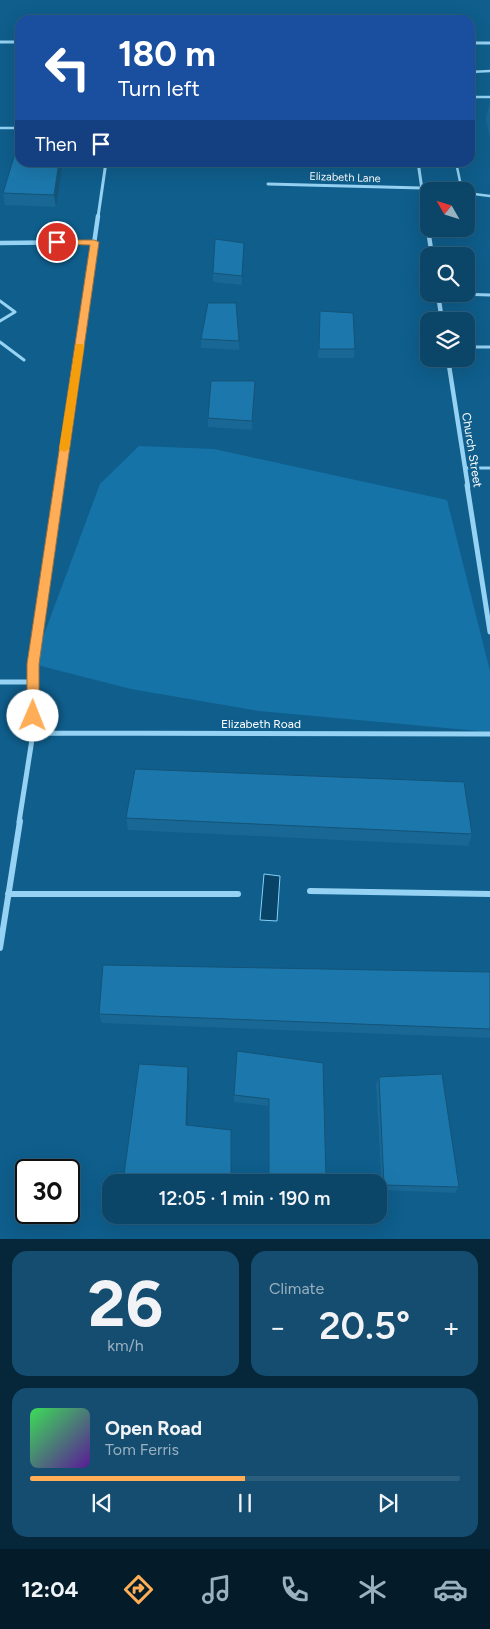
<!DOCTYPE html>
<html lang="en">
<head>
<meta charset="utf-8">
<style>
  :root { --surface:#0b4669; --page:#144d6f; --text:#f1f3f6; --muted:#9ab1c0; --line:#2b5e7d; --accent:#ffae57 }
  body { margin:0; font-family:Figtree,sans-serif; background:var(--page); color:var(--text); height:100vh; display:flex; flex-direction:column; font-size:19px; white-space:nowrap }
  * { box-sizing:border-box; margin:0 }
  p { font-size:16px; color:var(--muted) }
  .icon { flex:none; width:28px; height:28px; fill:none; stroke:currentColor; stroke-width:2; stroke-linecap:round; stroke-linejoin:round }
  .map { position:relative; height:1239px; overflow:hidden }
  .panel { display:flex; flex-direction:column; gap:12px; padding:12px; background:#06263a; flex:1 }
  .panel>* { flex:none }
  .guide { position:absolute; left:15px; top:15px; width:460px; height:152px; border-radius:15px; box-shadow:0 5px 20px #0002,0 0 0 1px var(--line); background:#1a4fa0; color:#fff; overflow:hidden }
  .needle { width:32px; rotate:309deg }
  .tools { position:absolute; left:420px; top:182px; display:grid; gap:10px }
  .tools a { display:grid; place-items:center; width:55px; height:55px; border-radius:10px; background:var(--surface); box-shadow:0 5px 20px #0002,0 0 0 1px var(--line); font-size:25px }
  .speed { position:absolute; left:15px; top:1159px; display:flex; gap:10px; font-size:25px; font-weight:700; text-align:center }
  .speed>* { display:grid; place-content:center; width:65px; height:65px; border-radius:50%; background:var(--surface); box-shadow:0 5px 20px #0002,0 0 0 1px var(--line); line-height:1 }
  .speed .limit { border:2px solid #111; border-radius:8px; background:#fff; color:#111 }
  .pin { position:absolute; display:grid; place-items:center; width:42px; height:42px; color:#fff; margin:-21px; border:2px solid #fff; border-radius:50%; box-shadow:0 1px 5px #0007 }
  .me { position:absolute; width:55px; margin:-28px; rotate:1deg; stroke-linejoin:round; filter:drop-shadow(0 0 4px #0008) }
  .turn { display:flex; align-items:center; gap:18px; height:105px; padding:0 20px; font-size:22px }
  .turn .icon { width:65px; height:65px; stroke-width:2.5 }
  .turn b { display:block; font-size:35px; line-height:42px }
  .then { display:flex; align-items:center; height:48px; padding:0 20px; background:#0003; gap:10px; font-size:19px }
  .big { font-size:38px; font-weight:600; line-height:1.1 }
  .panel .card { flex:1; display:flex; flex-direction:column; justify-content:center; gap:8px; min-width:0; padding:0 18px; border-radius:15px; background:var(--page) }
  .panel .dial { align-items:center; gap:0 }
  .dial b { font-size:65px; line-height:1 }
  .song { display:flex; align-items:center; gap:15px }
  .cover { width:60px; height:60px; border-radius:8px; background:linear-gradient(135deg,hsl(130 70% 55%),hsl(270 70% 35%)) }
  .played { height:5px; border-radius:2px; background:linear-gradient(90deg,var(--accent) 50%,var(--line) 50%) }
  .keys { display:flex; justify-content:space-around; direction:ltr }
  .heat { display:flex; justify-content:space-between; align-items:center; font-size:28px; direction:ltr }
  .panel .tiles { flex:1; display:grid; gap:12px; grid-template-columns:1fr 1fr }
  .card:last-child { grid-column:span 2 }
  .trip { position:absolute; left:102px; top:1174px; width:285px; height:50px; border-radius:15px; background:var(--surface); box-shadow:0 5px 20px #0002,0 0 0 1px var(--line); font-weight:600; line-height:50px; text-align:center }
  .tab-bar { display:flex; height:80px; justify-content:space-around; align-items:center; background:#041c2a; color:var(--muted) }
  .tab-bar .icon { width:35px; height:35px }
  .tab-bar .selected { color:var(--accent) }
  .tab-bar b { font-size:22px; color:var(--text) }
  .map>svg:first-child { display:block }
</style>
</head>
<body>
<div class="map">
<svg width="490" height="1239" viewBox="0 0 490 1239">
  <rect width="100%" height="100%" fill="#0f5e8c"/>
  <!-- green -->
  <path fill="#1673a7" d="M 139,446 L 214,449 L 447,500 L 490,671 L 490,732 L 259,711 L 131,689 L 33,664 L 100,484 Z"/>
  <!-- water -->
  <path fill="#084467" stroke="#86d0f7" d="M 264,874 L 280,876 L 277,921 L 260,920 Z"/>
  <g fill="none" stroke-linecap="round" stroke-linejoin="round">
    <!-- service-far1 -->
    <path stroke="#95d2f3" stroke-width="2.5" d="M 470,72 L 490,71
      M 470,97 L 490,97
      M 0,128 L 20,128
      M 456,162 L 462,191
      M 422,188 L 448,191
      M 466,193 L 490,196"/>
    <!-- service -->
    <path stroke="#95d2f3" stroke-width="3" d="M 458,294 L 490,295
      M 0,301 L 15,312 L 0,321
      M 0,342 L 24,360
      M 466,347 L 490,347
      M 465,468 L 490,468"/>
    <!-- minor-far3 -->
    <path stroke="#95d2f3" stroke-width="3" d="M 0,42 L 20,42
      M 470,43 L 490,43
      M 418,162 L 426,217
      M 268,184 L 422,188
      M 98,217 L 106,162"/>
    <!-- minor-far2 -->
    <path stroke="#95d2f3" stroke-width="4.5" d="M 426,216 L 432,256
      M 0,243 L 94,242
      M 438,294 L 442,321
      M 448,359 L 468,487
      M 59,487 L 98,216"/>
    <!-- minor-far1 -->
    <path stroke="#95d2f3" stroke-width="5" d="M 467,485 L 490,632
      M 0,682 L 33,682
      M 33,733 L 490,734
      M 19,822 L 33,733 L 33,664 L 59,485"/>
    <!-- minor -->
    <path stroke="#95d2f3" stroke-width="6" d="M 310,891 L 490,894
      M 8,894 L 238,894
      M 0,948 L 20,821"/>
  </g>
  <!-- wall -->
  <path fill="#186794" d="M 489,105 L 490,106 L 490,138 L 486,120 Z
    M 20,162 L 63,162 L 56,207 L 5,205 L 3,193 Z
    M 244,243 L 242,285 L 213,282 L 213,273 Z
    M 320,311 L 355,349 L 354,358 L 318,358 Z
    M 201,339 L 239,341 L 239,350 L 201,348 Z
    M 254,390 L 252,430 L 208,427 L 208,418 Z
    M 126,818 L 472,834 L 468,846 L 128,830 Z
    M 490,972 L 490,1038 L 102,1023 L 99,1014 Z
    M 237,1051 L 326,1181 L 325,1182 L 269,1182 L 268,1106 L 234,1102 L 234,1095 Z
    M 379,1077 L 459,1187 L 455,1193 L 382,1190 L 376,1084 Z"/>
  <!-- shaded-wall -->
  <path fill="#145478" d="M 59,162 L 63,162 L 56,207 L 54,195 Z
    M 244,243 L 244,252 L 242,285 L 242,276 Z
    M 188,1067 L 189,1074 L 187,1131 L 186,1125 Z"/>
  <!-- building -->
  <path fill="#1c78ac" stroke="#145478" d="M 20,137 L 20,162 L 59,162 L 54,195 L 3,193 Z
    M 215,239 L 244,243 L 242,276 L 213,273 Z
    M 208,303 L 236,303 L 239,341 L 201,339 Z
    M 320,311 L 353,313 L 355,349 L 319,349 Z
    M 211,381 L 255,381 L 252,421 L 208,418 Z
    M 135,769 L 464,782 L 472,834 L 126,818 Z
    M 103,965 L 490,972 L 490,1029 L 99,1014 Z
    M 237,1051 L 323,1063 L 326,1181 L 269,1179 L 269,1099 L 234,1095 Z
    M 139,1064 L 188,1067 L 186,1125 L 231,1130 L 231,1182 L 123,1182 Z
    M 442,1074 L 459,1187 L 384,1185 L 379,1077 Z"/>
  <!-- route -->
  <path fill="#ffae57" stroke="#a67139" d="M 57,240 L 94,240 L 99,242 L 39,664 L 39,716 L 37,720 L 33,722 L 28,720 L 27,716 L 27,664 L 90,245 L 54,244 L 54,241 Z"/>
  <!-- slow -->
  <path fill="#f59e0b" d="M 76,344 L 83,344 L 84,347 L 69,449 L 64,452 L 59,449 Z"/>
  <g text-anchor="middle" stroke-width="5" stroke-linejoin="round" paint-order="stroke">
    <!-- far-street labels -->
    <g font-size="11" fill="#fff" stroke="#0f5e8c">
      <text transform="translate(345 177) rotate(2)" y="4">Elizabeth Lane</text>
    </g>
    <!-- street labels -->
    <g font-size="12" fill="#fff" stroke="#0f5e8c">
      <text transform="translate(472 450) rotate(81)" y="4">Church Street</text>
      <text x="261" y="728">Elizabeth Road</text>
    </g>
  </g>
</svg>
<div class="tools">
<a><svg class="needle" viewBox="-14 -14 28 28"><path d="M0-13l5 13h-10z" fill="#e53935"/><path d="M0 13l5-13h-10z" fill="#9ab1c0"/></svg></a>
<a><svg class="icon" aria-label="search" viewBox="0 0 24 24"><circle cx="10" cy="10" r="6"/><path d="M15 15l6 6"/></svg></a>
<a><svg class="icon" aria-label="layers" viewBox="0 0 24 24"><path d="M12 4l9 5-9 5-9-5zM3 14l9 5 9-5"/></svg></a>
</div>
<div class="speed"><div class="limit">30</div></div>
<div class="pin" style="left:57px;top:242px;background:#d93025"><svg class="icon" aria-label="arrive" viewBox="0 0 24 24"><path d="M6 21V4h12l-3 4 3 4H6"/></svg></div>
<svg class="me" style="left:33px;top:716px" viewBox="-20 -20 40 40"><circle r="19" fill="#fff"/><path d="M0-13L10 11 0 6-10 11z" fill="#ffae57"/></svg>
<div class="trip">12:05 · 1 min · 190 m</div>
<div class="guide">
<div class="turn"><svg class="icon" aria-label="left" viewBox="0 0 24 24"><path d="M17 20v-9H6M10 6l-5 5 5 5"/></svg><div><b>180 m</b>Turn left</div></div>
<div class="then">Then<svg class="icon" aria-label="arrive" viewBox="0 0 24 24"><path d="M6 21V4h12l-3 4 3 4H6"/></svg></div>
</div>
</div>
<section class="panel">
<div class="tiles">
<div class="card dial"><b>26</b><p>km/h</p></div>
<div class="card"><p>Climate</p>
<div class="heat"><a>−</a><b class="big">20.5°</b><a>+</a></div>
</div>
<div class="card">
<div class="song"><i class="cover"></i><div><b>Open Road</b><p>Tom Ferris</p></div></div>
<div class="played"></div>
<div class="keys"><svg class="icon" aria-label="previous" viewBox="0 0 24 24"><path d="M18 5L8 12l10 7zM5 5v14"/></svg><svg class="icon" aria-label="pause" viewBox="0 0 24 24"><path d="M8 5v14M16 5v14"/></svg><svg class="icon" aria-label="next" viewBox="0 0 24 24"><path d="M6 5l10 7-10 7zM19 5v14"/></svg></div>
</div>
</div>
</section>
<nav class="tab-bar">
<b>12:04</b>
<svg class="icon selected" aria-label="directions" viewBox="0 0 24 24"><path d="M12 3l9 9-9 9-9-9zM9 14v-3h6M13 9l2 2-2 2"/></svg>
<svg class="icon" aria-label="music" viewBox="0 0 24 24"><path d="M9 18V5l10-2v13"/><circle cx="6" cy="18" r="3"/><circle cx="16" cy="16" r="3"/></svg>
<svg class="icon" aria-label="phone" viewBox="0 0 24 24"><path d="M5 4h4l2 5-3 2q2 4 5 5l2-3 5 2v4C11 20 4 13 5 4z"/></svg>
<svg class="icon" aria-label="climate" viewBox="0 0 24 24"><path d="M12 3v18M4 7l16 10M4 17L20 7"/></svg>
<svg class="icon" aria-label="car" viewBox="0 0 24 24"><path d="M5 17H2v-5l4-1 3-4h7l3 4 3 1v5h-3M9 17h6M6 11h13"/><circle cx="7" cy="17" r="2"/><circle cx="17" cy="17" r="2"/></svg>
</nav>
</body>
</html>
